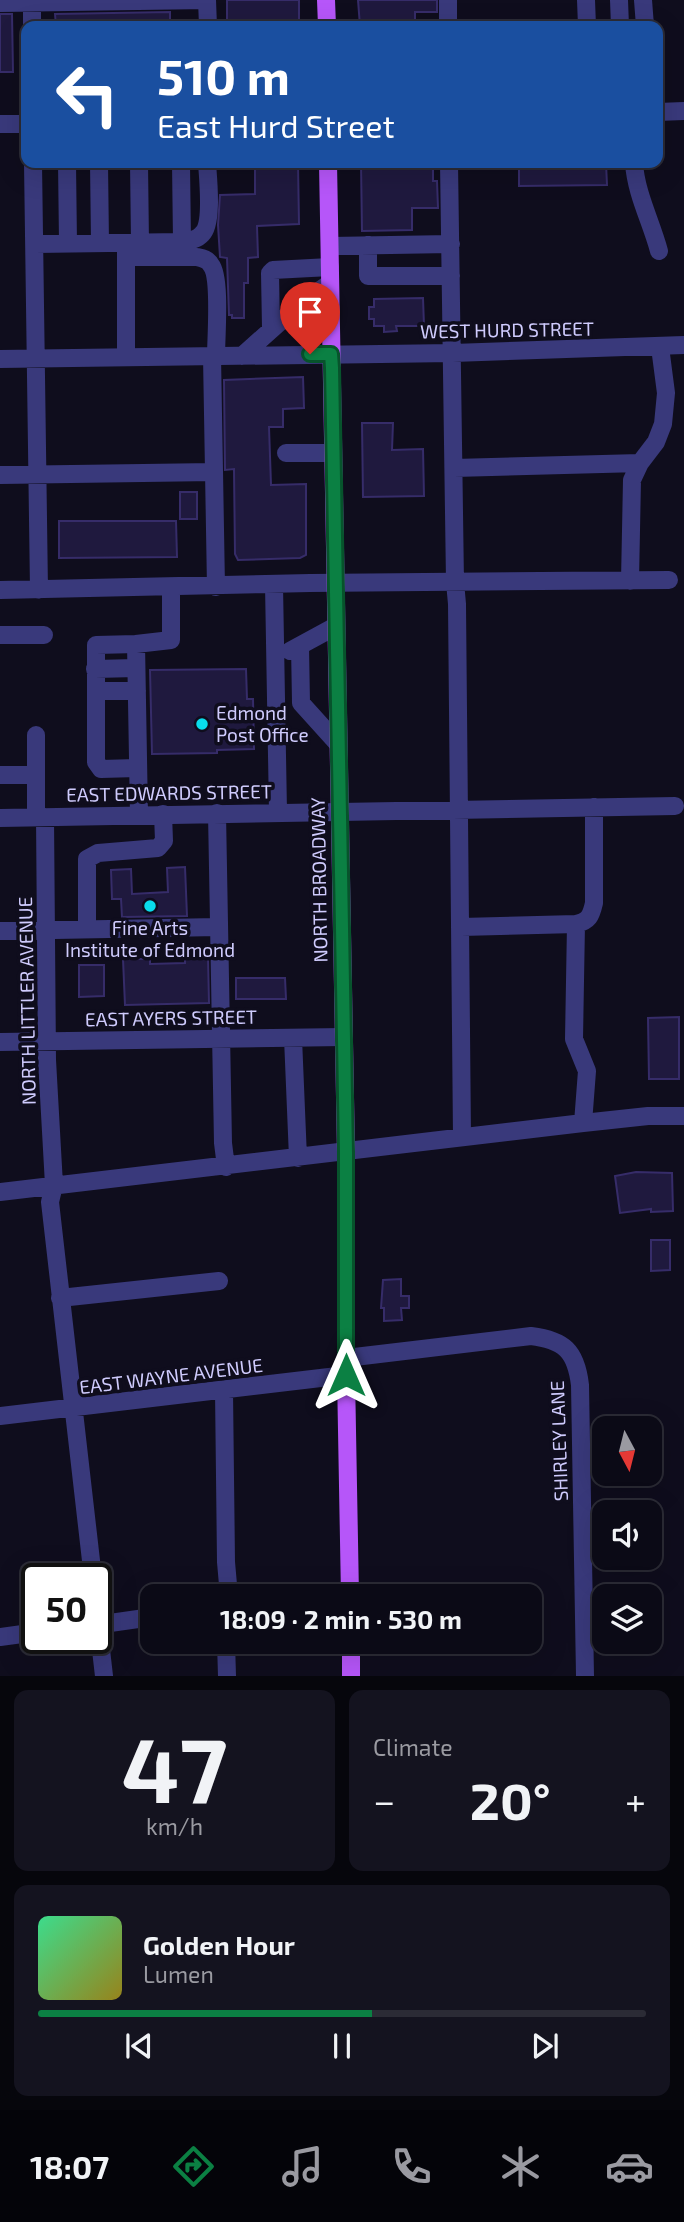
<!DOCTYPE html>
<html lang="en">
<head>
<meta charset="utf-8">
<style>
  :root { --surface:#0b0a16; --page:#14131f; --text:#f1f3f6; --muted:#9a9aa1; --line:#2b2b35; --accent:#0b8043 }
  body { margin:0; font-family:"Exo 2",sans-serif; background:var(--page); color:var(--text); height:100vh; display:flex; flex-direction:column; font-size:26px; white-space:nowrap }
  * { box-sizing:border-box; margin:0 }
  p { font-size:23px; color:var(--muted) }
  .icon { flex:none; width:38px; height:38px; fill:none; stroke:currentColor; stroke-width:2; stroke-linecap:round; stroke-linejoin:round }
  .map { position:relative; height:1676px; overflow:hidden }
  .side { display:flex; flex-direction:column; gap:14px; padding:14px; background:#06060c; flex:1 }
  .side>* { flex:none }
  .guide { position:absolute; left:21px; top:21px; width:642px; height:147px; border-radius:14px; box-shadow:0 7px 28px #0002,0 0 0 2px var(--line); background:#1a4fa0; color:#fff; overflow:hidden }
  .needle { width:46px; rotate:173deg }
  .fabs { position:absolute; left:592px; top:1416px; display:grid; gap:14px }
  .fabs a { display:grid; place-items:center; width:70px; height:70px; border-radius:14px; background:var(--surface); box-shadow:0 7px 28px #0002,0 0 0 2px var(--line); font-size:35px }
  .speed { position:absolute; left:21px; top:1563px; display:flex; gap:14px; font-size:35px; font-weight:700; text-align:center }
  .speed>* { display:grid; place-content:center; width:91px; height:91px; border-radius:50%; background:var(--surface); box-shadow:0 7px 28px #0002,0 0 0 2px var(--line); line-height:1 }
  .speed .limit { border:4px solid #111; border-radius:10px; background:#fff; color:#111 }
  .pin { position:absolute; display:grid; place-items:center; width:60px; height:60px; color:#fff; margin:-72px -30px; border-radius:50% 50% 50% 0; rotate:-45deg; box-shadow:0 0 7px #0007 }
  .pin .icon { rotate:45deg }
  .me { position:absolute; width:77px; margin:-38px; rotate:0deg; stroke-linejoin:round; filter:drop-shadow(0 0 5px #0008) }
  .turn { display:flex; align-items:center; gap:24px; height:147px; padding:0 21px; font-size:32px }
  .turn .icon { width:91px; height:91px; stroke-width:2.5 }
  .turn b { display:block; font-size:49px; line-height:60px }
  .big { font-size:52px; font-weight:700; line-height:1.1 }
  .side .card { flex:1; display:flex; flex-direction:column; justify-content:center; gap:10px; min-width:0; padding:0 24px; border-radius:14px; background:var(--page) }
  .side .dial { align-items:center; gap:0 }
  .dial b { font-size:91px; line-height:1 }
  .song { display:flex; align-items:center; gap:21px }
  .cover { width:84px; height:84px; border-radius:10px; background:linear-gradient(135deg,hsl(150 70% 55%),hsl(50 70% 35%)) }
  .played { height:7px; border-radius:4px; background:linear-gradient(90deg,var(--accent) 55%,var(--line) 55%) }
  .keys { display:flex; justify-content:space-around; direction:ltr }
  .heat { display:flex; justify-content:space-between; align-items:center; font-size:38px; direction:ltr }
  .side .tiles { flex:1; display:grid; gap:14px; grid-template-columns:1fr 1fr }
  .card:last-child { grid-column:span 2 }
  .trip { position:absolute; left:140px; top:1584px; width:402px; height:70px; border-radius:14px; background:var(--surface); box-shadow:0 7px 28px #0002,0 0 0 2px var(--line); font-weight:700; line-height:70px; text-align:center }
  .tab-bar { display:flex; height:112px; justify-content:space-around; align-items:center; background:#040409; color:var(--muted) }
  .tab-bar .icon { width:49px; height:49px }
  .tab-bar .current { color:var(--accent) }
  .tab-bar b { font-size:32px; color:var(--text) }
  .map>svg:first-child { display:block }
</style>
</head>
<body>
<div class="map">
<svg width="684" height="1676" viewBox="0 0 684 1676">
  <rect width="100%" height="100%" fill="#0f0d1d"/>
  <!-- building -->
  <path fill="#1f193e" stroke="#362c69" stroke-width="2" d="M 227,0 L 299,0 L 299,26 L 227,26 Z
    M 358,0 L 437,0 L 437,12 L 415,12 L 415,26 L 360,26 Z
    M 170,12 L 170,26 L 56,26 L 55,14 Z
    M 0,14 L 12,14 L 13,72 L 0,72 Z
    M 255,163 L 298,163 L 299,224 L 257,226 L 258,257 L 248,258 L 248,283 L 244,283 L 244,318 L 232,318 L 232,315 L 229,315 L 227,258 L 220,257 L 218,225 L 220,195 L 255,194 Z
    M 361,163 L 433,163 L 433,181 L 437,181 L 438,208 L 412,208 L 412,230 L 362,231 Z
    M 519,163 L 606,163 L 607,185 L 519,186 Z
    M 423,298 L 424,326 L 396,326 L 397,331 L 384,332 L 384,326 L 374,326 L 374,319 L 369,319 L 369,307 L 374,307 L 374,299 Z
    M 303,377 L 304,408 L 283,409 L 283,427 L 269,427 L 271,485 L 306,484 L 306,555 L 300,558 L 238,560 L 235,554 L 234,469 L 225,470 L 224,380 Z
    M 362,423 L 393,423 L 392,450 L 423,449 L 424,496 L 363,497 Z
    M 180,492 L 197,492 L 197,519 L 180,519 Z
    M 59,521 L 176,521 L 177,557 L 59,558 Z
    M 246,669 L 247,699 L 253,699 L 254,749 L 217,750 L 217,753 L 152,754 L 150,670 Z
    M 185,867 L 187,916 L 122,917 L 121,899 L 112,899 L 111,870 L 131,869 L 132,894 L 168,892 L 167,868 Z
    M 208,957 L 209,1003 L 125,1005 L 123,959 L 150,959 L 150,964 L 185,963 L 185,958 Z
    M 79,965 L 104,965 L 104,996 L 79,997 Z
    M 236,978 L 285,978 L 286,999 L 236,999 Z
    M 679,1017 L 679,1079 L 649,1079 L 648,1018 Z
    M 636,1172 L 672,1173 L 673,1211 L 651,1212 L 651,1209 L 620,1213 L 615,1176 Z
    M 651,1240 L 670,1240 L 670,1270 L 651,1271 Z
    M 401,1279 L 401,1296 L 409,1296 L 409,1308 L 401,1308 L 402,1320 L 384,1321 L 384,1308 L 381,1308 L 383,1280 Z"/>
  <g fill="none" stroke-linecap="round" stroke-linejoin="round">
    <!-- minor -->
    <path stroke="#39397b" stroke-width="18" d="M 32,0 L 32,26
      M 207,0 L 208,26
      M 448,0 L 448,26
      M 586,0 L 587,26
      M 619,0 L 620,26
      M 643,0 L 645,26
      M 0,3 L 207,0
      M 658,112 L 684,111
      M 0,124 L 26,124
      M 33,163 L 39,590
      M 67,163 L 68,243
      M 99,163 L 100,243
      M 139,163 L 140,243
      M 181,163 L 182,242
      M 449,163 L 455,582 L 457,604 L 462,1137
      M 634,163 C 636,194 651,221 659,251
      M 35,244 L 182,242 C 188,241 197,240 202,234 C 213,224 208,178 207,163
      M 368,245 L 368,276 L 451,276
      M 330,246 L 451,244
      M 126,257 L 197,257 C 202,258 208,259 211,265 C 221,277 216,338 216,356
      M 271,328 L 270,273 L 273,270 L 330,267
      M 212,356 L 216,587
      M 242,356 L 300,304 L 330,283
      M 126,357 L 126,245
      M 0,359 L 453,353 L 684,345
      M 286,453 L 333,453
      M 454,468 L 640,463
      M 0,475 L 214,472
      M 630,581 L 632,480 L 640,463 L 656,442 L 663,424 L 666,393 L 660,347
      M 274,585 L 278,812
      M 0,590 L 310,583 L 669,580
      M 0,635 L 44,635
      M 136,644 L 96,645 L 96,762 L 101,769 L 137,768
      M 300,646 L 301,703 L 338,744
      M 290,651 L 336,626
      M 95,669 L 136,668
      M 96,691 L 137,691
      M 36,735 L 36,817
      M 0,775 L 36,775
      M 217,813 L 223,1143 L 226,1167
      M 139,815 L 136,644 L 171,640 L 171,587
      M 45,817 L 47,1060 L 54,1185 L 50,1202 L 93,1578
      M 0,818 L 675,806
      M 576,924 L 574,1039 L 587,1071 L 583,1123
      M 461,927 L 576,924 C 589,921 591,916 594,903 L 594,807
      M 87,928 L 87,859 L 98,853 L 158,848 L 164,841 L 163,814
      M 0,931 L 218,927
      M 293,1038 L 298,1158
      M 0,1042 L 343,1037
      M 0,1192 L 583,1123 L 648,1116 L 684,1116
      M 60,1298 L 219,1281
      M 346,1358 L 531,1336 C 564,1340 576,1351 580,1385 L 585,1676
      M 224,1391 L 226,1562 L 229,1596
      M 0,1416 L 346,1375
      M 96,1606 L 104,1676
      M 96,1625 L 152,1617
      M 0,1637 L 37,1632
      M 226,1642 L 227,1676"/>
    <!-- major -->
    <path stroke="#b656f9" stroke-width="18" d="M 326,0 L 327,26
      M 328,163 L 346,1152 L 346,1375 L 350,1596
      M 351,1642 L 351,1676"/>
  </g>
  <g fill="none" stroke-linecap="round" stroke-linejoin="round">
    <!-- route casing -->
    <g stroke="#07532c" stroke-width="18">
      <path id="route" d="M 310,354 L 331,354 L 332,368 L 346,1152 L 346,1375"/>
    </g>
    <!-- route -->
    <use href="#route" stroke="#0b8043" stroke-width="12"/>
  </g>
  <!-- markers -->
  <g fill="#09dceb" stroke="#0f0d1d" stroke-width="2.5">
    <circle cx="202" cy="724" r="7"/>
    <circle cx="150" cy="906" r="7"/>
  </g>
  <g text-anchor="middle" stroke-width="7" stroke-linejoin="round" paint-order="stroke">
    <!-- street labels -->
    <g font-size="19" fill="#cfcbfd" stroke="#0f0d1d">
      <text transform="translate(507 330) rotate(-1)" y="7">WEST HURD STREET</text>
      <text transform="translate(169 793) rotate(-1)" y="7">EAST EDWARDS STREET</text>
      <text transform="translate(319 880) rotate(-91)" y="7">NORTH BROADWAY</text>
      <text transform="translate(27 1001) rotate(-91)" y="7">NORTH LITTLER AVENUE</text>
      <text transform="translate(171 1018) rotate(-1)" y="7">EAST AYERS STREET</text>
      <text transform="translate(171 1376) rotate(-7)" y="7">EAST WAYNE AVENUE</text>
      <text transform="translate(559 1441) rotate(-92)" y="7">SHIRLEY LANE</text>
    </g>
    <!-- poi labels -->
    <g font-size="19" fill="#cfcbfd" stroke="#0f0d1d" text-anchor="start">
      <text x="216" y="720">Edmond<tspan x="216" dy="22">Post Office</tspan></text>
      <text x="150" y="935" text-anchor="middle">Fine Arts<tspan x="150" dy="22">Institute of Edmond</tspan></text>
    </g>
  </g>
</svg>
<div class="fabs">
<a><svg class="needle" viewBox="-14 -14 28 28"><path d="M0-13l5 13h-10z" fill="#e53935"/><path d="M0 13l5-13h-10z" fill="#9a9aa1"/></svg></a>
<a><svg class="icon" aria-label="sound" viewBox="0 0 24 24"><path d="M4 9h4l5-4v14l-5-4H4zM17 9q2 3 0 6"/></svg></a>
<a><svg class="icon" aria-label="layers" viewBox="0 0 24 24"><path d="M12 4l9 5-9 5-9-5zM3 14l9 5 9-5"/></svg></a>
</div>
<div class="speed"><div class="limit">50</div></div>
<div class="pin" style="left:310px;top:354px;background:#d93025"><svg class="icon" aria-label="arrive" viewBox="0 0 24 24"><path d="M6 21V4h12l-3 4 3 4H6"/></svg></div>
<svg class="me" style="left:346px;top:1375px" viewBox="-20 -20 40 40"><path d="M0-17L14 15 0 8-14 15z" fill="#0b8043" stroke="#fff" stroke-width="4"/></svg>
<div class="trip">18:09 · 2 min · 530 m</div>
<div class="guide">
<div class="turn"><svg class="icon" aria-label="left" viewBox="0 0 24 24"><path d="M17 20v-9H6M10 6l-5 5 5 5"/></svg><div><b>510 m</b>East Hurd Street</div></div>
</div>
</div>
<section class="side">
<div class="tiles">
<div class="card dial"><b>47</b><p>km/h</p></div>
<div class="card"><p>Climate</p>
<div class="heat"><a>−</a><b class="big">20°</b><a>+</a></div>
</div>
<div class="card">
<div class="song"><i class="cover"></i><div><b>Golden Hour</b><p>Lumen</p></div></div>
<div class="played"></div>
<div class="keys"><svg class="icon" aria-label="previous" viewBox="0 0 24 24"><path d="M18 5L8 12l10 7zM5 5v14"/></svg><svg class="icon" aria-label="pause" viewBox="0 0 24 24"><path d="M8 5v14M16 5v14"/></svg><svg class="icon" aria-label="next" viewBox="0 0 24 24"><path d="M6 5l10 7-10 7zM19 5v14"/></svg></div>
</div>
</div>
</section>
<nav class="tab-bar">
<b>18:07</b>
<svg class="icon current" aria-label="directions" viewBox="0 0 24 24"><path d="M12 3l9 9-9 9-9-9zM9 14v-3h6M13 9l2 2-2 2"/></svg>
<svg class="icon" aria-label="music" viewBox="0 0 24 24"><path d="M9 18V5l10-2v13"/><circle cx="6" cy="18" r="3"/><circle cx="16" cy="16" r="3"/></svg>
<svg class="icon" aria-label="phone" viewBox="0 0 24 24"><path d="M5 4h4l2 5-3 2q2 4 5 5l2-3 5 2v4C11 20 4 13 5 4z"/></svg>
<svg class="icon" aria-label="climate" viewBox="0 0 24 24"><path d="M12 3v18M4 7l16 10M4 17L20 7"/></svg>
<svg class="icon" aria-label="car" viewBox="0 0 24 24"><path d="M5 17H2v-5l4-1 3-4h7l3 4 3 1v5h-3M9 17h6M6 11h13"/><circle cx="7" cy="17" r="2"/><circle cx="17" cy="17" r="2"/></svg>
</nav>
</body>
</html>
